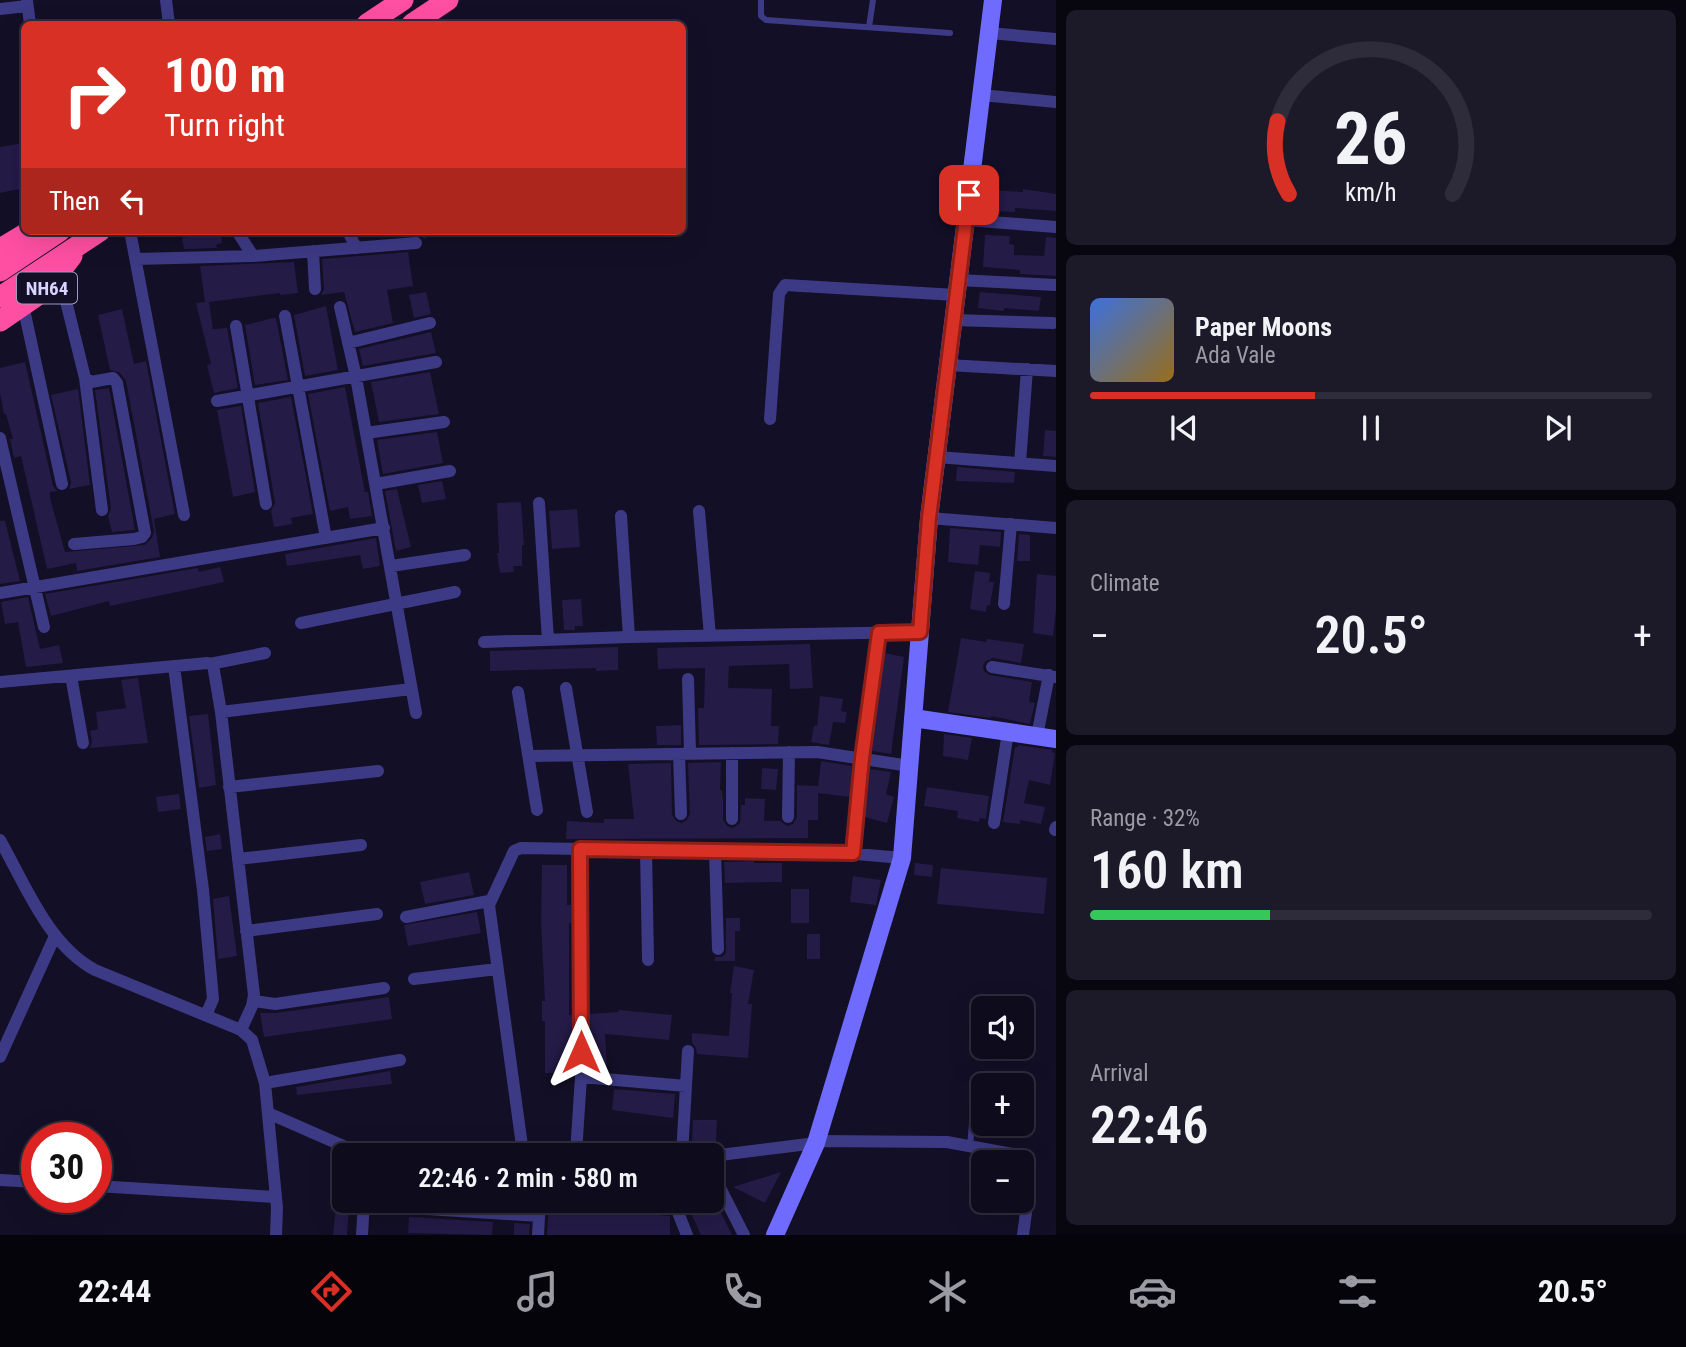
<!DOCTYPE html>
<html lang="en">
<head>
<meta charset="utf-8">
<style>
  :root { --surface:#0e0b1c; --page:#1c1929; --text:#f1f3f6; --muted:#9b9ba3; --line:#2e2b3b; --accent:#d93025 }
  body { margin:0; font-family:"Roboto Condensed",sans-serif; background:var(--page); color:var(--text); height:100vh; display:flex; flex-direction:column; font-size:26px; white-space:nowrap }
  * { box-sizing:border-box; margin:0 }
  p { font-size:23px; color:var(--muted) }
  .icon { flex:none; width:38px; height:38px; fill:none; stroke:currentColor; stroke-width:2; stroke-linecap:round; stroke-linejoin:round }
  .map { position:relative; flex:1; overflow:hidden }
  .sheet { display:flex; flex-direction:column; gap:10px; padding:10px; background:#08060f; width:630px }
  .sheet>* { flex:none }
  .banner { position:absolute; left:21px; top:21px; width:665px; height:214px; border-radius:10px; box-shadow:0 7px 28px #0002,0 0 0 2px var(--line); background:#d93025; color:#fff; overflow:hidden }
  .fabs { position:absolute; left:971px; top:996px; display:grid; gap:14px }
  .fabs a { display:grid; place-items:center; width:63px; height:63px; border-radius:10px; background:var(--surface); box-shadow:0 7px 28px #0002,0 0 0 2px var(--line); font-size:35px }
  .speed { position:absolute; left:21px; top:1122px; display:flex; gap:14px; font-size:35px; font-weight:700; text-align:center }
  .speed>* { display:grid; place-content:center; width:91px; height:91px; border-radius:50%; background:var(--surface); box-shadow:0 7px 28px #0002,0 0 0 2px var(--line); line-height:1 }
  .speed .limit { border:10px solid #d22; background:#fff; color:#111 }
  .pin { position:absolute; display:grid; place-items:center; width:60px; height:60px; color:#fff; margin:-30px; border-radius:14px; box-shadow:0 4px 10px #0006 }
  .me { position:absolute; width:77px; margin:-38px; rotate:0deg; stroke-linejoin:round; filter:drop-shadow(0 0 5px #0008) }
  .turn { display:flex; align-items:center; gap:24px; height:147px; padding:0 28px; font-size:32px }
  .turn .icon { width:91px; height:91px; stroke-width:2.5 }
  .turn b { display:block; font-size:49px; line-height:60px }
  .then { display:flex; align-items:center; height:66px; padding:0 28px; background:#0003; gap:14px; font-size:26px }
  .big { font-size:52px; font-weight:600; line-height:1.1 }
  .sheet .card { flex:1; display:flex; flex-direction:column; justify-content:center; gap:10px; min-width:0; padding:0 24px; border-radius:10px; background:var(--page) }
  .sheet .dial { align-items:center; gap:0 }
  .dial svg { height:182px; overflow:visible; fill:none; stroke:var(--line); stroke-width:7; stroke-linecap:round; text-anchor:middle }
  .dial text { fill:var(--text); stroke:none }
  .song { display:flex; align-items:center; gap:21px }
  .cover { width:84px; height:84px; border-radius:10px; background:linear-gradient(135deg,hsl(220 70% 55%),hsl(40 70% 35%)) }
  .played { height:7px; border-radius:4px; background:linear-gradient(90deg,var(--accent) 40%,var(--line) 40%) }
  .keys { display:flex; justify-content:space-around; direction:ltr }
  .heat { display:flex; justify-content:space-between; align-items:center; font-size:38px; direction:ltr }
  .charge { height:10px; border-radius:5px; background:linear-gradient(90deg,#34c759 32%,var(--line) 0) }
  .trip { position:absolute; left:332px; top:1143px; width:392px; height:70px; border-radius:10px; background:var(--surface); box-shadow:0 7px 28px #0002,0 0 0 2px var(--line); font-weight:600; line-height:70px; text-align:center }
  .dock { display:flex; height:112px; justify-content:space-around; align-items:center; background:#06040b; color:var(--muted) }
  .dock .icon { width:49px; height:49px }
  .dock .on { color:var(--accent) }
  .dock b { font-size:32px; color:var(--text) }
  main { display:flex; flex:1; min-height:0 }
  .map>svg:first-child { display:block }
</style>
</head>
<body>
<main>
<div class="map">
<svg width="1056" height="1235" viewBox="0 0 1056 1235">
  <rect width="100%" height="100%" fill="#130f26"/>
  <!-- building -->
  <path fill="#241b47" d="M 24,143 L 24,188 L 0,193 L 0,147 Z
    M 1023,189 L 1056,194 L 1056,211 L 1015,208 L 1015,212 L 991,211 L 992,190 L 1023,192 Z
    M 187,231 L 220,231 L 222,243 L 216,245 L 217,248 L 184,249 L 182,238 L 188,237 Z
    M 376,231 L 426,231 L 426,239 L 415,234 L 376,237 Z
    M 985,235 L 1010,236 L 1009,244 L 1014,245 L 1014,255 L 1044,256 L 1046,237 L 1056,238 L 1056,276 L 1020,274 L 1020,270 L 983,267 Z
    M 408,252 L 413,286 L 387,290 L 393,323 L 355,332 L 344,292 L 321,295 L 324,289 L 322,259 Z
    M 294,262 L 298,293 L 280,295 L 280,293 L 209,302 L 213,329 L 227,328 L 238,388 L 214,393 L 207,365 L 211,364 L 196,303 L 205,302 L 200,266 Z
    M 426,292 L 431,314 L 414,318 L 409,295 Z
    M 980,292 L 1041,297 L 1039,311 L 1004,308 L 1004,311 L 978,308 Z
    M 326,306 L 338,370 L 305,376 L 294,315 Z
    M 122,309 L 134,364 L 146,361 L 175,514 L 154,519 L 160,557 L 77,571 L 76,563 L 47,569 L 21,456 L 14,458 L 10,439 L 13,439 L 6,414 L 4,414 L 0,393 L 0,368 L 25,362 L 53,486 L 57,491 L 50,492 L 50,498 L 65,552 L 145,545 L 152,538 L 154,531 L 126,381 L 119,372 L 110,370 L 98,315 Z
    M 273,318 L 276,318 L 288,380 L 255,385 L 245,325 Z
    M 431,332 L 436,353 L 363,366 L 359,349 Z
    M 430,372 L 439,414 L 379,422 L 371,382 Z
    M 345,387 L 364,487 L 365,492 L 368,492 L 372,516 L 350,519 L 348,507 L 330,511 L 308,394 Z
    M 109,388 L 135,530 L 133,530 L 112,532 L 108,516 L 111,509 L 95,390 Z
    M 78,389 L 90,485 L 69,489 L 71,482 L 51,395 Z
    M 291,397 L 313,514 L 291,518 L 292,524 L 274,527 L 271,511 L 275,503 L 258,403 Z
    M 241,406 L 255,492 L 233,497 L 217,410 Z
    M 1045,430 L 1056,431 L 1056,457 L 1043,456 Z
    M 437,432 L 443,463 L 383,474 L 377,440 Z
    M 957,467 L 1015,472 L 1014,483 L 956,481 Z
    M 442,481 L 446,499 L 422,503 L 418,485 Z
    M 397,489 L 411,547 L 396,551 L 385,491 Z
    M 521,502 L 524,545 L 522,545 L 522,566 L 513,566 L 514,572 L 500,573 L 497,553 L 499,553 L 497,503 Z
    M 577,509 L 580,547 L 552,549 L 549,511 Z
    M 0,521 L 5,521 L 20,581 L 0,584 Z
    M 950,528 L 1001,532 L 1000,547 L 980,545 L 978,565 L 948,562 Z
    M 1019,534 L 1030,535 L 1030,561 L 1017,561 Z
    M 376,538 L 380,566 L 363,569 L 360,555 L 287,566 L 285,554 Z
    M 220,567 L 224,582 L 110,606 L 109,601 L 51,616 L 45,594 L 198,568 L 199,572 Z
    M 975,571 L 990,573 L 989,582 L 994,582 L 990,605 L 987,605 L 986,612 L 970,609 Z
    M 1037,574 L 1056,576 L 1056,610 L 1053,636 L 1033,633 Z
    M 28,597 L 40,649 L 59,645 L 63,663 L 26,667 L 18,622 L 5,624 L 1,602 Z
    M 581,599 L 583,626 L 575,626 L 575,630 L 564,630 L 562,600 Z
    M 961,638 L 986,642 L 987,639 L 1024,644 L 1021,663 L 993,658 L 986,661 L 983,666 L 984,671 L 990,675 L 1032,682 L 1029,702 L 1035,703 L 1030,724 L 991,716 L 991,718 L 948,712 Z
    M 810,644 L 813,688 L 790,689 L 789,664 L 729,666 L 728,688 L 772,689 L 771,726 L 779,726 L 778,744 L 699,745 L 698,708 L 704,708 L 705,668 L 658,669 L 657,648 Z
    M 618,647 L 618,670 L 596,671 L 596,668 L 490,671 L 490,651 Z
    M 885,653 L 904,657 L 891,754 L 872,751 Z
    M 138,678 L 148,743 L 90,748 L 92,742 L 90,731 L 98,729 L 96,712 L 126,708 L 121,680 Z
    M 820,696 L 843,699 L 841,711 L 847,712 L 845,723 L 833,722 L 829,745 L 811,742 L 814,726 L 817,726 Z
    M 208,714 L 216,785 L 199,788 L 189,716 Z
    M 681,725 L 681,745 L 657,745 L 656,726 Z
    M 944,734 L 972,738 L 968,760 L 943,756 Z
    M 1018,745 L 1052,750 L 1052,752 L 1055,753 L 1050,785 L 1029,780 L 1024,803 L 1045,807 L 1041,824 L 1020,820 L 1020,824 L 1003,822 L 1015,747 L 1018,747 Z
    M 821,761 L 852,766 L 850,797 L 818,793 L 818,820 L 808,820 L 808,838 L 566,839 L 567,821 L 604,823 L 604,819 L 634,819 L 628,764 L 671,763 L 672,815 L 676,821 L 681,823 L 686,821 L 690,814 L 688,763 L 721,762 L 720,790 L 722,790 L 723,800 L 723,820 L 727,826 L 733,828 L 740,823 L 741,805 L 745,805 L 745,798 L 765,799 L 764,821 L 780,821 L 787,826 L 793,824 L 797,817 L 797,785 L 818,786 Z
    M 762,768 L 778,769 L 776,790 L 761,789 Z
    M 870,769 L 891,772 L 886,794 L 894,797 L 887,823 L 865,817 Z
    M 927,787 L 989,796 L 986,819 L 980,818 L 979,822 L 957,818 L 958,811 L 924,806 Z
    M 179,794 L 181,809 L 158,812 L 156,797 Z
    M 220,834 L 222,849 L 207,851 L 205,837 Z
    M 754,861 L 754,863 L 782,863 L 782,882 L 725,883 L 724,862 Z
    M 915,863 L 933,865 L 932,877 L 914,875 Z
    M 542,865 L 567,865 L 567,905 L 571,905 L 571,923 L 569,923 L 569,1015 L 572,1015 L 572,1068 L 569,1068 L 568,1073 L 545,1073 L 545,1021 L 542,1021 L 542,1001 L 545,1001 L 541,923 Z
    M 941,868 L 1047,878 L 1044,914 L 937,904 Z
    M 469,872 L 474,895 L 425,904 L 420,882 Z
    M 853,876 L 881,880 L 876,905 L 850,902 Z
    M 791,889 L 809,889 L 809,923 L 791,923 Z
    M 229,896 L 237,956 L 218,959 L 213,899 Z
    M 477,912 L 481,933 L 408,946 L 404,925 Z
    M 726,918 L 740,918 L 740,931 L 735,931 L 735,961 L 715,961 L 715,957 L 722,957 L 726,953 Z
    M 807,934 L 820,934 L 820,959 L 807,959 Z
    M 734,966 L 754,970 L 748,1004 L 752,1004 L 748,1058 L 697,1054 L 696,1048 L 692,1043 L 692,1033 L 729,1036 L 732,993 L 730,993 Z
    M 389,997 L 392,1019 L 264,1037 L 260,1013 L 276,1013 Z
    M 619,1010 L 672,1015 L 669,1040 L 605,1034 L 607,1066 L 590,1067 L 589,1014 L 618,1012 Z
    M 390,1071 L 392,1084 L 297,1095 L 296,1087 Z
    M 614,1089 L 675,1094 L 673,1118 L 612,1110 Z
    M 693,1120 L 717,1120 L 716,1142 L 692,1141 Z
    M 781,1172 L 765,1203 L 733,1187 Z
    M 714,1198 L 732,1235 L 701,1235 L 685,1200 L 712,1200 Z
    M 549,1200 L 648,1200 L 648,1214 L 670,1216 L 670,1235 L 547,1235 Z
    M 336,1206 L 349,1207 L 347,1235 L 333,1235 Z
    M 409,1217 L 493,1222 L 492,1235 L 408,1233 Z
    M 514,1223 L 530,1224 L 529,1235 L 514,1235 Z"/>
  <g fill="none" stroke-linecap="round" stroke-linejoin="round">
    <!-- lane -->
    <path stroke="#3d3a85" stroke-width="6" d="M 761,0 L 761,16 L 766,20 L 950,33
      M 869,27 L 873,0
      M 1022,1086 L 1025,1086
      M 970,1147 L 975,1087 L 980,1083 L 1005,1085"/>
    <!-- street -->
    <path stroke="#3d3a85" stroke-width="12" d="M 166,0 L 169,24
      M 27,1 L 30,24
      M 0,9 L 27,6
      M 989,33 L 1056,39
      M 981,95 L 1056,102
      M 966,220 L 1056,227
      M 130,231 L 184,515
      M 237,231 L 253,256
      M 348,231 L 356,248
      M 313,251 L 315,289
      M 136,259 L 253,256 L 416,243
      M 59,273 L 85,378 L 91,382 L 113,378 L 117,383 L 145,533 L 142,537 L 134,539 L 74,544
      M 958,280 L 1056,285
      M 23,305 L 62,484
      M 340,307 L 356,377 L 416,713
      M 285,316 L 326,538
      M 954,320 L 1053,323
      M 236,326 L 266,504
      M 348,343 L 430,323
      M 948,365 L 1056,371
      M 85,378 L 102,510
      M 217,401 L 436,362
      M 770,419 L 779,294 L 785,285 L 956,295
      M 366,433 L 444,422
      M 0,438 L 44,627
      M 937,457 L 1056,466
      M 1020,463 L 1027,369
      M 376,484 L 450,471
      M 539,503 L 548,640
      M 699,511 L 710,636
      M 621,516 L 629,637
      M 929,518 L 1056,528
      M 391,566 L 465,555
      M 0,593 L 384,528
      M 1004,604 L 1011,524
      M 301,623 L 455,592
      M 484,642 L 629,637 L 920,632
      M 210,664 L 265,653
      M 174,666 L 203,890 L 213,999 L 206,1015
      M 992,667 L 1056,677
      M 71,676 L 83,743
      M 688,679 L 690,753
      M 0,682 L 208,663 L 213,665 L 221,712 L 254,995 L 252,1006 L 241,1030
      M 566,688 L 587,812
      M 518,692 L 537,810
      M 221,712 L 411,689
      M 1037,736 L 1049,675
      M 679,754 L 681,814
      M 529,756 L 817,752 L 910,766
      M 229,787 L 378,771
      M 788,817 L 789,752
      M 732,819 L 732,753
      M 994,823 L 1008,732
      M 1055,830 L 1056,827
      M 0,840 C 25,884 48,945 95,970 L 241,1030 L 252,1040 L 265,1083 L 277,1208 L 276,1235
      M 646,850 L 648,960
      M 715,851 L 718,949
      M 853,853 L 862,758 L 879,633
      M 238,859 L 361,845
      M 406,917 L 489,901
      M 246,931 L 377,914
      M 414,979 L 497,969
      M 254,1001 L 275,1004 L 384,988
      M 0,1057 L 55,936
      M 581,1077 L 686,1086
      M 265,1083 L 400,1060
      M 268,1113 L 357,1152 L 618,1153 L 643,1155
      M 816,1141 L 947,1142 L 1012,1154 C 1017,1157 1023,1159 1026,1164 C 1032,1178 1025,1219 1023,1235
      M 523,1153 L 489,905 L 514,851 L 521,848 L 845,853 L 902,858
      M 576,1153 L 581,1077 L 580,849
      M 682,1155 L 688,1051
      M 712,1156 L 816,1143
      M 712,1172 L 744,1235
      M 0,1180 L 37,1182
      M 96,1186 L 275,1197
      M 673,1200 L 687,1235
      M 364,1205 L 539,1216
      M 362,1235 L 364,1200
      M 538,1235 L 540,1200"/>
    <!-- secondary -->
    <path stroke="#6f6bff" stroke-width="18" d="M 913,718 L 1056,739
      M 775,1235 L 816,1143 L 902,858 L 929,518 L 993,0"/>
    <!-- highway -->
    <path stroke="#ff4fa3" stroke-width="21" d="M 367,24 L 403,0
      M 412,24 L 448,0
      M 0,249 L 30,231
      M 0,271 L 60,231
      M 0,297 L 100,231
      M 0,321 L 48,288 L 72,256"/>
  </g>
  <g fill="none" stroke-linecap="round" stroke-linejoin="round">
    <!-- route casing -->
    <g stroke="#8d1f18" stroke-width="18">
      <path id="route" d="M 581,1052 L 580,849 L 853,853 L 862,758 L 879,633 L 920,632 L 929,518 L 969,195"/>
    </g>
    <!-- route -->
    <use href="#route" stroke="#d93025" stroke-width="12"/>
  </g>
  <g text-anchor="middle" stroke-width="7" stroke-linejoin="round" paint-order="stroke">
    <!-- shield labels -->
    <rect fill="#130f26" stroke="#9e99be" stroke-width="2" x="17" y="272.5" width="60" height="31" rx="5"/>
    <g font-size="19" font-weight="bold" fill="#d9d4ff">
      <text x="47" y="295">NH64</text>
    </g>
  </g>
</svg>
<div class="fabs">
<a><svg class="icon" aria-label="sound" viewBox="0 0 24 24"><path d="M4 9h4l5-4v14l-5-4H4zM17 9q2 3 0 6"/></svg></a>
<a>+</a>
<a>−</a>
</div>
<div class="speed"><div class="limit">30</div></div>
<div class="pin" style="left:969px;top:195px;background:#d93025"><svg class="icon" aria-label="arrive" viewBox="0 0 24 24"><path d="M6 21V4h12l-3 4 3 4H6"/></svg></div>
<svg class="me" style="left:581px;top:1052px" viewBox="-20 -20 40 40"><path d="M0-17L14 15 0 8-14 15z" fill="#d93025" stroke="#fff" stroke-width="4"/></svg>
<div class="trip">22:46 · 2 min · 580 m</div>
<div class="banner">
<div class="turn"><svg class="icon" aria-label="right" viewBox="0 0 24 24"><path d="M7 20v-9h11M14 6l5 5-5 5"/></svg><div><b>100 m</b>Turn right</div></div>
<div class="then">Then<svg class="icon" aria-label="left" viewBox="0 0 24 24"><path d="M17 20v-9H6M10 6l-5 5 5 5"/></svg></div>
</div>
</div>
<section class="sheet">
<div class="card dial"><svg viewBox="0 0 100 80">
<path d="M14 69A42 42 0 1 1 86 69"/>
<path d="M14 69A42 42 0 0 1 9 37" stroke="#d93025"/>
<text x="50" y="56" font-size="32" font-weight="700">26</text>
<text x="50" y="72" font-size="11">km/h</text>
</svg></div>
<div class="card">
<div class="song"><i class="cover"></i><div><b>Paper Moons</b><p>Ada Vale</p></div></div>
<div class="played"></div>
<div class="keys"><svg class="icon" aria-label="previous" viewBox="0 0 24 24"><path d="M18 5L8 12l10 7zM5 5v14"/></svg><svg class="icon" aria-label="pause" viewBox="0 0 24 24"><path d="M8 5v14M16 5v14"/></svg><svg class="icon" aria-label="next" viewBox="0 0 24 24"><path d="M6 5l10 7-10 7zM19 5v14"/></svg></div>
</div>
<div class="card"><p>Climate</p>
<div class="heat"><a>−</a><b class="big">20.5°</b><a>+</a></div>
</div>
<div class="card"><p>Range · 32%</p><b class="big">160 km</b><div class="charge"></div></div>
<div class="card"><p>Arrival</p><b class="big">22:46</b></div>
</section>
</main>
<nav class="dock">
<b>22:44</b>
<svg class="icon on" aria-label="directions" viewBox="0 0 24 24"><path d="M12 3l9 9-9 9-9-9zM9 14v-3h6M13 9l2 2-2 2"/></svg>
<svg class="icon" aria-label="music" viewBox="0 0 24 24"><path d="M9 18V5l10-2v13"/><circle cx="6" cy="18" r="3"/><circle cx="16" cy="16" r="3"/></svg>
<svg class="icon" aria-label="phone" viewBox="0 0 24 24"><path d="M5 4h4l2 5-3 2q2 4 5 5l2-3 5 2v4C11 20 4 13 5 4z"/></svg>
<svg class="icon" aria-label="climate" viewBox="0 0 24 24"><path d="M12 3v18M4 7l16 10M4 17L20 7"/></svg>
<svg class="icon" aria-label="car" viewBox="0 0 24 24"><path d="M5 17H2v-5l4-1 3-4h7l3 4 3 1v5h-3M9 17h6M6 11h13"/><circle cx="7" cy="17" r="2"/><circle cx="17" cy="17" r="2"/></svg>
<svg class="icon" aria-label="filters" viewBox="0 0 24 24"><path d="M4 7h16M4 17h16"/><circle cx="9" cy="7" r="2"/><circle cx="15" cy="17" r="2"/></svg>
<b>20.5°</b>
</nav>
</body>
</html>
